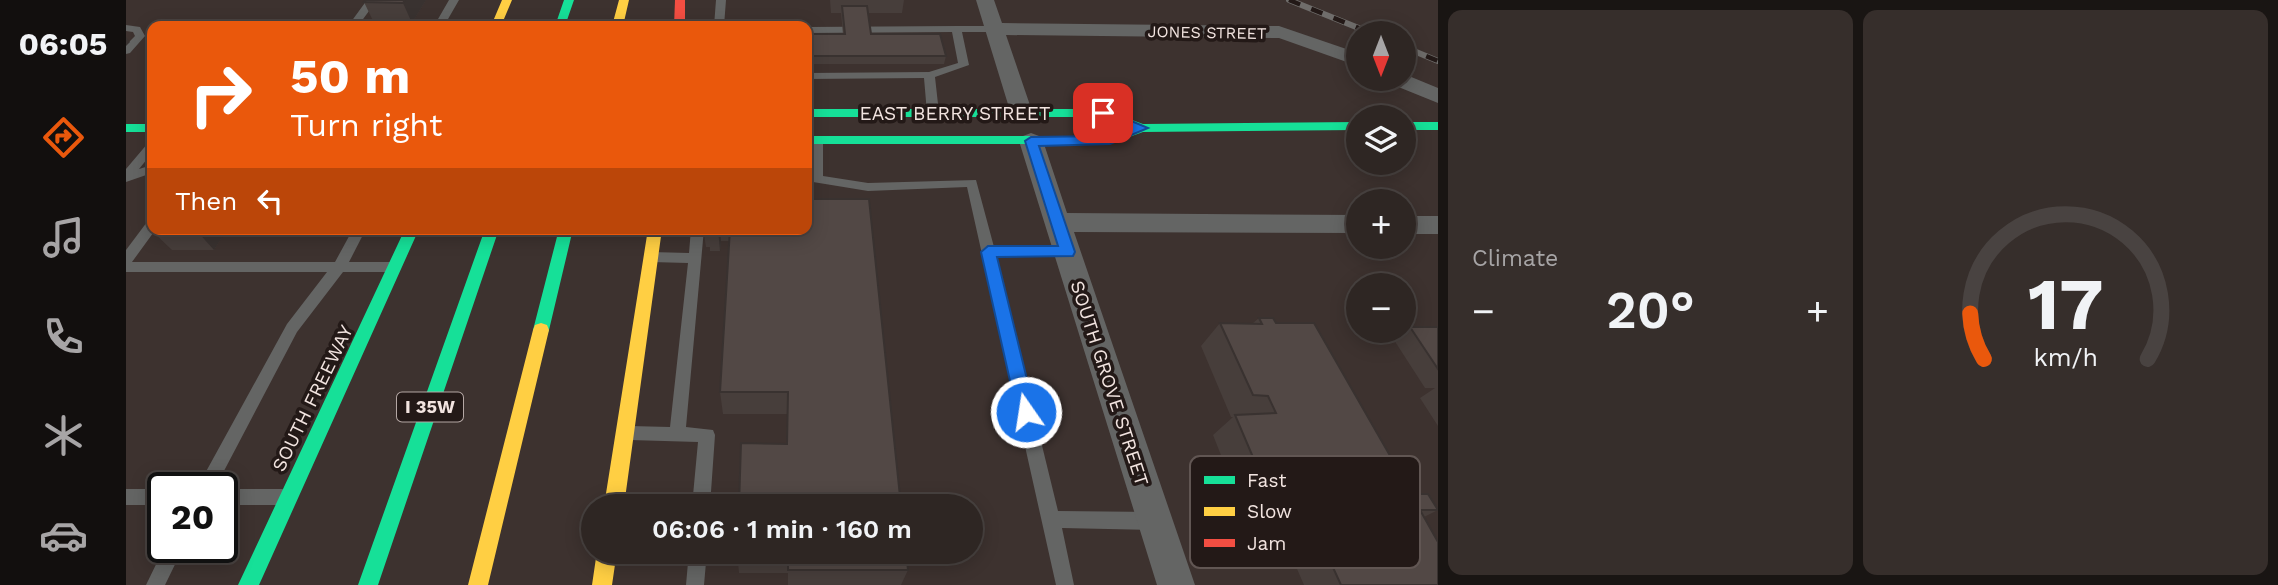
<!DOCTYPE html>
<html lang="en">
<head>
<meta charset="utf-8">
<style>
  :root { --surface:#2e2623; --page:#362e2b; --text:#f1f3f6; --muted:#a7a5a6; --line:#494341; --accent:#ea580c }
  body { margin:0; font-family:"Work Sans",sans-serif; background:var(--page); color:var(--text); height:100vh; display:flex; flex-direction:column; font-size:26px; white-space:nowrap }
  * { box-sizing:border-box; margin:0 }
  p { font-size:23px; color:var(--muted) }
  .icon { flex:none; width:38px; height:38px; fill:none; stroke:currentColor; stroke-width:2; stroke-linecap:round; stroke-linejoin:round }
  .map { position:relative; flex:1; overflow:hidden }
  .side { display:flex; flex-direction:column; gap:10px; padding:10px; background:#191513; width:840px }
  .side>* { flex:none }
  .top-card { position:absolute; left:21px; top:21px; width:665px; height:214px; border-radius:14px; box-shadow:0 4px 18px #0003,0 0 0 2px var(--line); background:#ea580c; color:#fff; overflow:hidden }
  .needle { width:46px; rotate:180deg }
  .buttons { position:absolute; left:1220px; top:21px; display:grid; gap:14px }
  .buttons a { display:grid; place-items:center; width:70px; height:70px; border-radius:50%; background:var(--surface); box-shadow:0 4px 18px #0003,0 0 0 2px var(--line); font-size:35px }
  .speed { position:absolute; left:21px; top:472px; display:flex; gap:14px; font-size:35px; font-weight:700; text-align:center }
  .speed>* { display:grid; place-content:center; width:91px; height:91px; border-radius:50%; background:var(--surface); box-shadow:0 4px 18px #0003,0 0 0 2px var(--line); line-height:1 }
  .speed .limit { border:4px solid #111; border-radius:10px; background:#fff; color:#111 }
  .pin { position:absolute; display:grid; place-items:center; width:60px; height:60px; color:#fff; margin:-30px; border-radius:14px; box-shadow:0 4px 10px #0006 }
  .me { position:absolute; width:77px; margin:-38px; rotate:347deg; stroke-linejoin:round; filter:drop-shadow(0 0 5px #0008) }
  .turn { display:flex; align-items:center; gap:24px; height:147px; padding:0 28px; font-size:32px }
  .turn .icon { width:91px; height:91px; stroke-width:2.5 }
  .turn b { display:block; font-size:49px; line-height:60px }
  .then { display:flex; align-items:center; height:66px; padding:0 28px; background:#0003; gap:14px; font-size:26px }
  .big { font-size:52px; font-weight:600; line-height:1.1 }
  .side .card { flex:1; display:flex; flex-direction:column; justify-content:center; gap:10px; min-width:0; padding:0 24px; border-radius:14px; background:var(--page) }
  .side .dial { align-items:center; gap:0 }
  .dial svg { height:182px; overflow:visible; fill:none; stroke:var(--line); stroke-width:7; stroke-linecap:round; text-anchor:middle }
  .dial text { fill:var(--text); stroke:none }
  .heat { display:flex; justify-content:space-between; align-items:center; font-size:38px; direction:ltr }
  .side .tiles { flex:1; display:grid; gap:10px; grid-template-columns:repeat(2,1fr) }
  .trip { position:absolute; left:455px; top:494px; width:402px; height:70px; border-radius:35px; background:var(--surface); box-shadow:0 4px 18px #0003,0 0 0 2px var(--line); font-weight:600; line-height:70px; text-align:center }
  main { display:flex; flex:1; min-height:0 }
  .dock { display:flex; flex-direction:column; width:126px; justify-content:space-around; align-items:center; background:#120f0e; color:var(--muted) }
  .dock .icon { width:49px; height:49px }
  .dock .current { color:var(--accent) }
  .dock b { font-size:32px; color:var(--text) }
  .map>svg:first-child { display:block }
</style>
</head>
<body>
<main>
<nav class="dock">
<b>06:05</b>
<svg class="icon current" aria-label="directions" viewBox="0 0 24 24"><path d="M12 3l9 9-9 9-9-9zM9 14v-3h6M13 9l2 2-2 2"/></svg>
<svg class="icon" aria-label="music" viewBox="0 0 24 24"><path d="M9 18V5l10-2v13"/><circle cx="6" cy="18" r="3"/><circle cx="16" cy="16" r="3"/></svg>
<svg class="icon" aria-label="phone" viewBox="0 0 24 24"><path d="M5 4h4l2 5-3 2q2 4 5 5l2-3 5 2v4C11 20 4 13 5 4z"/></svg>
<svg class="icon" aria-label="climate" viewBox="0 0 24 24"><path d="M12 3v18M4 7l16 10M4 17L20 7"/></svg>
<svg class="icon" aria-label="car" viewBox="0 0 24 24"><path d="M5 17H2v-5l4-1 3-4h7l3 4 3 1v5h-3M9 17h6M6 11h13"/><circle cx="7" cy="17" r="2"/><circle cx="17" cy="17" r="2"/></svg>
</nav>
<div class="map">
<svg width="1312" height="585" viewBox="0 0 1312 585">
  <rect width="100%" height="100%" fill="#3d322f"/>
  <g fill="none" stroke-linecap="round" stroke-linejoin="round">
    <!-- lane -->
    <path fill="#646564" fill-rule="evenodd" d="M 241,0 L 251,0 L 232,26 L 222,26 Z
      M 323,0 L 333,0 L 318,26 L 308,26 Z
      M 590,0 L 600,0 L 598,26 L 588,26 Z
      M 145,19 L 150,22 L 146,26 L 136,26 Z
      M 0,25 L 14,27 L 19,36 L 4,53 L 0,54 L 0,45 L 9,36 L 7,32 L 0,31 Z
      M 830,26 L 869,26 L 874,29 L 869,32 L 836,32 L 843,65 L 809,77 L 813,113 L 811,116 L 807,117 L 801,113 L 798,78 L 681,79 L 681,73 L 803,72 L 832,63 L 826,32 L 681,33 L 681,27 Z
      M 691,136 L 697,140 L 697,176 L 742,183 L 850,180 L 868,247 L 946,248 L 948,252 L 941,257 L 870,257 L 932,511 L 1028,512 L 1034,515 L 1037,521 L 1034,527 L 1028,530 L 936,528 L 948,585 L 930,585 L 841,187 L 742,191 L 687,182 L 685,140 Z
      M 26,142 L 26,153 L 13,169 L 26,165 L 26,173 L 0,182 L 0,169 L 22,143 Z
      M 26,220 L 26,229 L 30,229 L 6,262 L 209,262 L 227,229 L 240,229 L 223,262 L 268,262 L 275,267 L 268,272 L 217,272 L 171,332 L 89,488 L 71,488 L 161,324 L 201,272 L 0,272 L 0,250 L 21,222 Z
      M 565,229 L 578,229 L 560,427 L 587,430 L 589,435 L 584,506 L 566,506 L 572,442 L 504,440 L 498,438 L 496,433 L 498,428 L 504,426 L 544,427 L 562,263 L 525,262 L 518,257 L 525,252 L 563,253 Z
      M 0,489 L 37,489 L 37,505 L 0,505 Z
      M 96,489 L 156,489 L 162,491 L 165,497 L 162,503 L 156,505 L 96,505 Z
      M 38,548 L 57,548 L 39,585 L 20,585 Z
      M 563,551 L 581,551 L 578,585 L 560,585 Z"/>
    <!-- street -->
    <path fill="#646564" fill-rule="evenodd" d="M 850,0 L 868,0 L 876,23 L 1153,26 L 1232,53 L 1232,66 L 1153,38 L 880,35 L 907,114 L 904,119 L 888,119 L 885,114 Z
      M 1278,74 L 1312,88 L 1312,103 L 1265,84 L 1262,79 L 1278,79 Z
      M 905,133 L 913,136 L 917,141 L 941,213 L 1232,215 L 1232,233 L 948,232 L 1069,585 L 1031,585 L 893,141 L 897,136 Z
      M 1278,216 L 1312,216 L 1312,234 L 1278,234 Z"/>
    <!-- fast -->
    <path fill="#16e098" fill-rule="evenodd" d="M 438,0 L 448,0 L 439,26 L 429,26 Z
      M 681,109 L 977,109 L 1017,124 L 1232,122 L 1232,130 L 1017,132 L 984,144 L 681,144 L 681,136 L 983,136 L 1004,128 L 976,117 L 681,117 Z
      M 1278,122 L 1312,122 L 1312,130 L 1278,130 Z
      M 0,124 L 26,124 L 26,132 L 0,132 Z
      M 279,229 L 293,229 L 133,585 L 112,585 Z
      M 359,229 L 373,229 L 252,585 L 232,585 Z
      M 433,229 L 447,229 L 423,330 L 421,335 L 415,337 L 409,335 L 407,330 Z"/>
    <!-- slow -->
    <path fill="#ffcf43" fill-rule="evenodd" d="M 376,0 L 386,0 L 375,26 L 365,26 Z
      M 493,0 L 503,0 L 497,26 L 486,26 Z
      M 522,229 L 536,229 L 498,506 L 478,506 Z
      M 415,323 L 421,325 L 423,330 L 362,585 L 342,585 L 407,330 L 409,325 Z
      M 471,551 L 491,551 L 486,585 L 466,585 Z"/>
    <!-- jam -->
    <path fill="#f24e42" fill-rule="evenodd" d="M 549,0 L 559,0 L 559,26 L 548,26 Z"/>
    <!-- rail casing -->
    <g stroke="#6f6d6b" stroke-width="6">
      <path id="rail" d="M 1163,0 L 1245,33
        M 1278,47 L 1312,61"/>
    </g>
    <!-- rail -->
    <use href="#rail" stroke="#231917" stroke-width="4.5" stroke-dasharray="12" stroke-linecap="butt"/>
  </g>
  <!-- wall -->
  <path fill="#473e3b" d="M 300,0 L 286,23 L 248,23 L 238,2 Z
    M 704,0 L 778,0 L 776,13 L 742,13 L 745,34 L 820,56 L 818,64 L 681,64 L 681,34 L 717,34 L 715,13 L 705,13 Z
    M 26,229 L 196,229 L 193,234 L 123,234 L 121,231 L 100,231 L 88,250 L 46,250 L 25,230 Z
    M 577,229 L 681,229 L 661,444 L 661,414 L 597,414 L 594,392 L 603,241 L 595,241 L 594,251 L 584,251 L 584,247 L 580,247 Z
    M 1133,318 L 1150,323 L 1286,494 L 1312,510 L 1298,517 L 1312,585 L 1178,585 L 1136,488 L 1108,488 L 1087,435 L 1107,417 L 1105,417 L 1075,346 L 1094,323 L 1127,323 Z
    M 1284,327 L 1312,327 L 1312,426 L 1294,398 L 1309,388 L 1299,388 L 1268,340 Z
    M 611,551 L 782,570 L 775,585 L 662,585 L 662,573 L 613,573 Z"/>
  <!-- shaded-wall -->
  <path fill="#393230" d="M 279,0 L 300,0 L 286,23 L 277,3 Z
    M 0,37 L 4,42 L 0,46 Z
    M 69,229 L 99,229 L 100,231 L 88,250 Z
    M 592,229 L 594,229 L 595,241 L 594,251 Z"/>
  <!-- building -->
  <path fill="#524845" stroke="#393230" stroke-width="2" d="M 240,0 L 279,0 L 277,3 L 238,2 Z
    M 716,6 L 741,6 L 745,34 L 814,34 L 820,56 L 681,56 L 681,34 L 719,34 Z
    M 681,199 L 743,199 L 775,506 L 613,506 L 615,443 L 661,444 L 662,392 L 594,392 L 604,229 L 681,229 Z
    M 26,229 L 69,229 L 25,230 Z
    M 1133,318 L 1147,318 L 1150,323 L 1188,323 L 1286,494 L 1302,494 L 1312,510 L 1294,510 L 1312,542 L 1312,585 L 1215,585 L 1162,469 L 1132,469 L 1109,415 L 1150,413 L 1142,396 L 1127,395 L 1094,323 L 1136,324 Z
    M 1284,327 L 1312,327 L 1312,369 Z
    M 611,551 L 780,551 L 782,570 L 662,570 L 662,558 L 611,557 Z"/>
  <!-- route -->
  <path fill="#1a73e8" stroke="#114b97" stroke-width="2" d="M 977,109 L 1022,128 L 984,144 L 913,146 L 949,252 L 947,256 L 871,257 L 909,412 L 906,418 L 900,420 L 893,418 L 891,412 L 855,252 L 862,246 L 932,246 L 899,141 L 905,137 L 983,136 L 1003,128 L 972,116 L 972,110 Z"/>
  <g text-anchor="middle" stroke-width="7" stroke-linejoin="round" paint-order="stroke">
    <!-- far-street labels -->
    <g font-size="16" fill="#f2e4e0" stroke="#231917">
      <text transform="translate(1081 32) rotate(1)" y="6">JONES STREET</text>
    </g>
    <!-- shield labels -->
    <rect fill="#231917" stroke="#b4a7a4" stroke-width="2" x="271" y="392.5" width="66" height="29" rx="5"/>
    <g font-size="18" font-weight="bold" fill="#f2e4e0">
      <text x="304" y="413">I 35W</text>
    </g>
    <!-- street labels -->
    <g font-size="19" fill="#f2e4e0" stroke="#231917">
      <text x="829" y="120">EAST BERRY STREET</text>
      <text transform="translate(984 383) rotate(72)" y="7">SOUTH GROVE STREET</text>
      <text transform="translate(186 398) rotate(-64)" y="7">SOUTH FREEWAY</text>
    </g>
  </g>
  <!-- legend -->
  <rect x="1064" y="456" width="230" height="112" rx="10" fill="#231917" stroke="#615653" stroke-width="2"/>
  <rect x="1078" y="476" width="31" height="8" fill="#16e098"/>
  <rect x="1078" y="507" width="31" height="9" fill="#ffcf43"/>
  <rect x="1078" y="539" width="31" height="8" fill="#f24e42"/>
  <g font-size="19" fill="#f2e4e0">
    <text x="1121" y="487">Fast</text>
    <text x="1121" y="518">Slow</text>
    <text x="1121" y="550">Jam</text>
  </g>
</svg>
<div class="buttons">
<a><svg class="needle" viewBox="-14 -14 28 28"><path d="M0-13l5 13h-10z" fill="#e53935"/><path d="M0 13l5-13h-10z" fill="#a7a5a6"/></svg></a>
<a><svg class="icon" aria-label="layers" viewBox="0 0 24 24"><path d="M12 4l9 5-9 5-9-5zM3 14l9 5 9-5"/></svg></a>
<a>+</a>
<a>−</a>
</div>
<div class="speed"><div class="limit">20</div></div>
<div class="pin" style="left:977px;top:113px;background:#d93025"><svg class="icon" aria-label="arrive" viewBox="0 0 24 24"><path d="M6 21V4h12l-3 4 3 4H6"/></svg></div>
<svg class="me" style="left:900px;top:412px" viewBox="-20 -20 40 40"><circle r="17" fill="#1a73e8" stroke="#fff" stroke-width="3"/><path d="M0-11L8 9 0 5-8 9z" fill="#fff"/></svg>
<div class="trip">06:06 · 1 min · 160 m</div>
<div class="top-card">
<div class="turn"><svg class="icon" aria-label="right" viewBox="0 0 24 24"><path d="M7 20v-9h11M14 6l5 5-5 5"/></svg><div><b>50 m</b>Turn right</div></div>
<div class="then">Then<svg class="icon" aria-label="left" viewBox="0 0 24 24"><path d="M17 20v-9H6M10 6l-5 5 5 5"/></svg></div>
</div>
</div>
<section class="side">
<div class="tiles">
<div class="card"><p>Climate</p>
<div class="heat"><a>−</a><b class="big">20°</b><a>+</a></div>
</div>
<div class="card dial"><svg viewBox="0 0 100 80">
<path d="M14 69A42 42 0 1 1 86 69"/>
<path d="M14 69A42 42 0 0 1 8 49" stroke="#ea580c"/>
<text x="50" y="56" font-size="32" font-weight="700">17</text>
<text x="50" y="72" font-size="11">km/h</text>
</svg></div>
</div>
</section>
</main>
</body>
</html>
